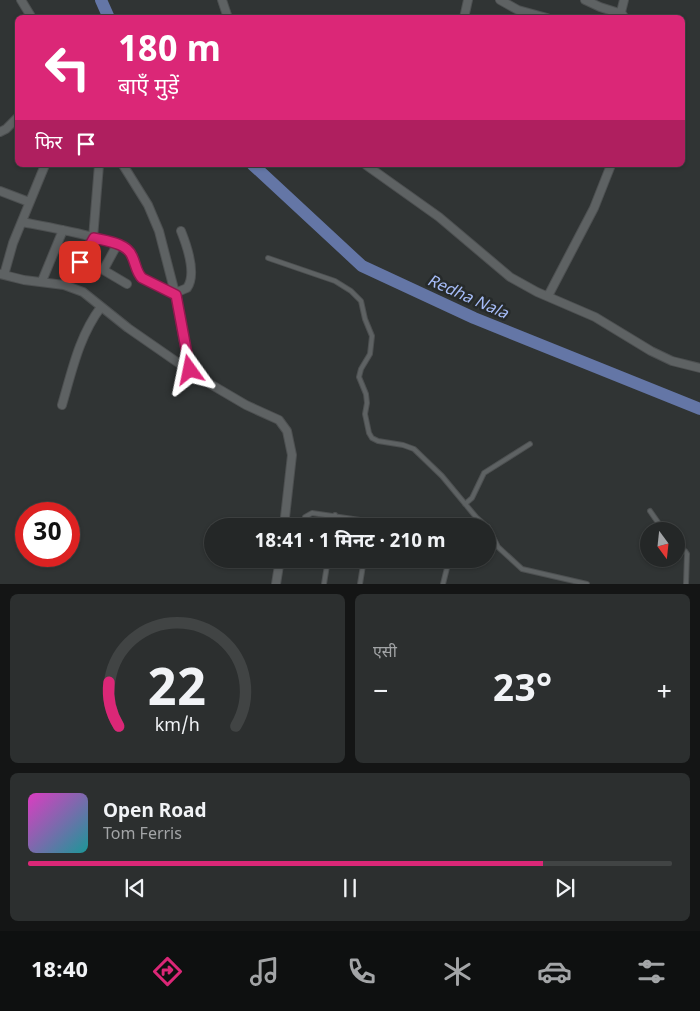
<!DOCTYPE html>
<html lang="hi">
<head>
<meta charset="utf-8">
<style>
  :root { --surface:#242727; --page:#2c2f2f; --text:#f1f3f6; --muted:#a3a5a7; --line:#414444; --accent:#db2777 }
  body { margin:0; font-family:Georgia,"Noto Sans Devanagari",serif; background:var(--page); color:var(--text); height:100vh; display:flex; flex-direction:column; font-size:19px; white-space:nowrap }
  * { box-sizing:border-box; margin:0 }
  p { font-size:16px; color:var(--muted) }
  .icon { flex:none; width:28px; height:28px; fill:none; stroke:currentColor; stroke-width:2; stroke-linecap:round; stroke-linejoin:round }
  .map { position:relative; height:584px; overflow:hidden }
  .details { display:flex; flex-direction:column; gap:10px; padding:10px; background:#141515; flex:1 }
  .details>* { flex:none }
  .hud { position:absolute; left:15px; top:15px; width:670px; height:152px; border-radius:8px; box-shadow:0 1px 4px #0004,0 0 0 1px var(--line); background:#db2777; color:#fff; overflow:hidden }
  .needle { width:32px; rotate:165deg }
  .tools { position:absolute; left:640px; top:522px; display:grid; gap:10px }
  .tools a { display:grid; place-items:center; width:45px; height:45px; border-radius:50%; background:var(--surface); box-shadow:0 1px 4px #0004,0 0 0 1px var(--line); font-size:25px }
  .speed { position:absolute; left:15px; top:502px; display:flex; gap:10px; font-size:25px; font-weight:700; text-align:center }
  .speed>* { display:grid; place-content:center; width:65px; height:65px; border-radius:50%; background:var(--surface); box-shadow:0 1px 4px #0004,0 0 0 1px var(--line); line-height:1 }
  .speed .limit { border:8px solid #d22; background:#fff; color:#111 }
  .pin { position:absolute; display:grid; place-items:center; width:42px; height:42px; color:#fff; margin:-21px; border-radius:10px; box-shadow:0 2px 8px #0006 }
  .me { position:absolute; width:55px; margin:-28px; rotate:348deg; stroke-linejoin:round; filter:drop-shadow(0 0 4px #0008) }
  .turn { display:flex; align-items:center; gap:18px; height:105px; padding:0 20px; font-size:22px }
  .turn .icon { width:65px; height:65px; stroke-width:2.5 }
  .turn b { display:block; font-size:35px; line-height:42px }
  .then { display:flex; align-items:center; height:48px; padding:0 20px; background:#0003; gap:10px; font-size:19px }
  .big { font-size:38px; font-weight:700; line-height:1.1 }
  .details .tile { flex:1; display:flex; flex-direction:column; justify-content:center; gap:8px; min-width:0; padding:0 18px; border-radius:8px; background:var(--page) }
  .details .dial { align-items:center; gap:0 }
  .dial svg { height:130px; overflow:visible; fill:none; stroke:var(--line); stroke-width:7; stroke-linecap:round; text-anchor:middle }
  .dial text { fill:var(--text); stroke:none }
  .song { display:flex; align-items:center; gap:15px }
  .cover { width:60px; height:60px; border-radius:8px; background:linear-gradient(135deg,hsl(310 70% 55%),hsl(180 70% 35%)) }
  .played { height:5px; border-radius:2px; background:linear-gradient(90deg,var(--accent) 80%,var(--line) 80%) }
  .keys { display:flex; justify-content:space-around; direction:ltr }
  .heat { display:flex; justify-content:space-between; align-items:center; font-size:28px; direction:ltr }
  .details .tiles { flex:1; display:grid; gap:10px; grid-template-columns:1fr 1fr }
  .tile:last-child { grid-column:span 2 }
  .trip { position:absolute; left:204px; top:518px; width:292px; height:50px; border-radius:25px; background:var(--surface); box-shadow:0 1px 4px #0004,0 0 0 1px var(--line); font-weight:700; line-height:50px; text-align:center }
  .menu { display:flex; height:80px; justify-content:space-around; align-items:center; background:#0e1010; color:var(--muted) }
  .menu .icon { width:35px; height:35px }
  .menu .on { color:var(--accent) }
  .menu b { font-size:22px; color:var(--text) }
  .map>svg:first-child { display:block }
</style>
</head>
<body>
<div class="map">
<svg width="700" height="584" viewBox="0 0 700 584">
  <rect width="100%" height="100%" fill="#303434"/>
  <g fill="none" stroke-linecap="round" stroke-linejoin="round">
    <!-- river -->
    <path stroke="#6476a6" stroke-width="12" d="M 101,0 L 109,18
      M 253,165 L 362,266 L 474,318 L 700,409"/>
    <!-- service casing -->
    <g stroke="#4d5051" stroke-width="6">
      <path id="service" d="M 268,258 L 335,281 L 351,291 L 361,301 L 365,319 L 372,336 L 370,354 L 361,369 L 359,377 L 366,394 L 367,403 L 365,414 L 369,433 L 372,438 L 378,441 L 403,445 L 414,449 L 442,476 L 476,517 L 486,526
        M 465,504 L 472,498 L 484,473 L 530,444
        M 650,511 L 664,531
        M 303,526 L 305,517 L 312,513 L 394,525
        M 334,526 L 335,515
        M 488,527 L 498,547 L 522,569 L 587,584
        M 676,544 L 685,551 L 687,554 L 686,584
        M 324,584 L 328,559
        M 360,584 L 364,559
        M 443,584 L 447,568"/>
    </g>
    <!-- minor casing -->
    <g stroke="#4d5051" stroke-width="10">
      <path id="minor" d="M 21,0 L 32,18
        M 222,0 L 228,18
        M 500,0 L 518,10 L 547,18
        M 585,0 L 600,7 L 622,14
        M 624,0 L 621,12 L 624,17
        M 464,18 L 468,0
        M 0,132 L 6,129 L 18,117
        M 123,165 L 148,205 L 159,231 L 176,297 L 189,370
        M 366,165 L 439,217 L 510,277 L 537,292 L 595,317 L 651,351 L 672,361 L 700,368
        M 0,191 L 29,202
        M 22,222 C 42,226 120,239 131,253 C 137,261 135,271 142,278 L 176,295
        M 117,245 L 105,267 L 105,271 L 127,284
        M 77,269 L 93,238 L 99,165
        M 0,274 L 24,280 L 64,285 L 83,292 L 128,328 L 200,378 L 246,405 L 279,420 L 287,431 L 292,455 L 284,526
        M 4,275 L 13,243 L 45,165
        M 42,281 L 63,230
        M 175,293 L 187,288 C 197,274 187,246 181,231
        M 548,296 L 594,208 L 611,165
        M 62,405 C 72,371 79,336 101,307
        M 276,584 L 280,559"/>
    </g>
    <!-- service -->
    <use href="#service" stroke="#5e6263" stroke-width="4"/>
    <!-- minor -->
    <use href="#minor" stroke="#5e6263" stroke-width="8"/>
  </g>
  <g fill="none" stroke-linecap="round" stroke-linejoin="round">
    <!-- route casing -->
    <g stroke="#8e194d" stroke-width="12">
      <path id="route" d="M 80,262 L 94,238 C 106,241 127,243 132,256 C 136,264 136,272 142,278 L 176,295 L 190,370"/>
    </g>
    <!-- route -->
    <use href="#route" stroke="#db2777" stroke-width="9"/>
  </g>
  <g text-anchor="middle" stroke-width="5" stroke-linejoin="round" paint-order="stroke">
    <!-- water labels -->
    <g font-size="16" font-style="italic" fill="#a6bcf7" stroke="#262a2a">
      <text transform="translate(468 296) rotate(24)" y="6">Redha Nala</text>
    </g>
  </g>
</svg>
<div class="tools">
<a><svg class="needle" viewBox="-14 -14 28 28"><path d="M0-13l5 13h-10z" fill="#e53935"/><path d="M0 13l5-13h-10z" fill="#a3a5a7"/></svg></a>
</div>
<div class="speed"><div class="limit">30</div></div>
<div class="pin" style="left:80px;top:262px;background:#d93025"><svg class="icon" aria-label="arrive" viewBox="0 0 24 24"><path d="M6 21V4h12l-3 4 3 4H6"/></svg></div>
<svg class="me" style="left:190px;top:370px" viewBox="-20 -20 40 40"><path d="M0-17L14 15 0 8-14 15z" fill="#db2777" stroke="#fff" stroke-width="4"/></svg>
<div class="trip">18:41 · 1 मिनट · 210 m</div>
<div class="hud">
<div class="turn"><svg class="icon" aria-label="left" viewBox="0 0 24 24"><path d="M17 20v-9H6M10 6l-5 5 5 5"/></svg><div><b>180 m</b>बाएँ मुड़ें</div></div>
<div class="then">फिर<svg class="icon" aria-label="arrive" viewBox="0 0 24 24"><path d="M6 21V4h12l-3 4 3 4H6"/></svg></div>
</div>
</div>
<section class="details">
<div class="tiles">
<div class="tile dial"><svg viewBox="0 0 100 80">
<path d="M14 69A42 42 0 1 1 86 69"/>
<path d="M14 69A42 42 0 0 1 8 42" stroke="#db2777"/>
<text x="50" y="56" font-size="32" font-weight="700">22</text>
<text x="50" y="72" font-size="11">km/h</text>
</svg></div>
<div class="tile"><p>एसी</p>
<div class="heat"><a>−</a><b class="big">23°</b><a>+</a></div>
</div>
<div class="tile">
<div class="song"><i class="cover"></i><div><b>Open Road</b><p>Tom Ferris</p></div></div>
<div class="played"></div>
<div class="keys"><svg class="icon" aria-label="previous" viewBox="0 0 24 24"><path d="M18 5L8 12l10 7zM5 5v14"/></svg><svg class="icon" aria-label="pause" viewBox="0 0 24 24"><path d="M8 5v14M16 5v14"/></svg><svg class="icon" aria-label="next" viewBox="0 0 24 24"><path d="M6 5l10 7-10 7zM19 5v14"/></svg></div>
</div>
</div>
</section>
<nav class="menu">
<b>18:40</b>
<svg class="icon on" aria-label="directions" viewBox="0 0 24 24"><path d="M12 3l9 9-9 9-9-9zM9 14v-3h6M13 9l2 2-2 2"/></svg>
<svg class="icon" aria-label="music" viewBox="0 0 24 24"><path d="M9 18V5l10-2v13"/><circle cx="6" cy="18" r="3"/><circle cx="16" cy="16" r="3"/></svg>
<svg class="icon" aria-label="phone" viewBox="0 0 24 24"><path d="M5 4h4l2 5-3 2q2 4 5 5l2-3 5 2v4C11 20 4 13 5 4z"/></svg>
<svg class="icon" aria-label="climate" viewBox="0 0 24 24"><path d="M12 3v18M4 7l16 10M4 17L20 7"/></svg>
<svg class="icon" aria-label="car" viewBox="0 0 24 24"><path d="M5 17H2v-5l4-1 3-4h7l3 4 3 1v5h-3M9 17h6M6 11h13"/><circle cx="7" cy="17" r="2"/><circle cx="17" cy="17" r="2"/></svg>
<svg class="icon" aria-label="filters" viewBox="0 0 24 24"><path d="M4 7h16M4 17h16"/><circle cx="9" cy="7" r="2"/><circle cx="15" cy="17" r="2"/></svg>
</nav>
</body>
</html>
